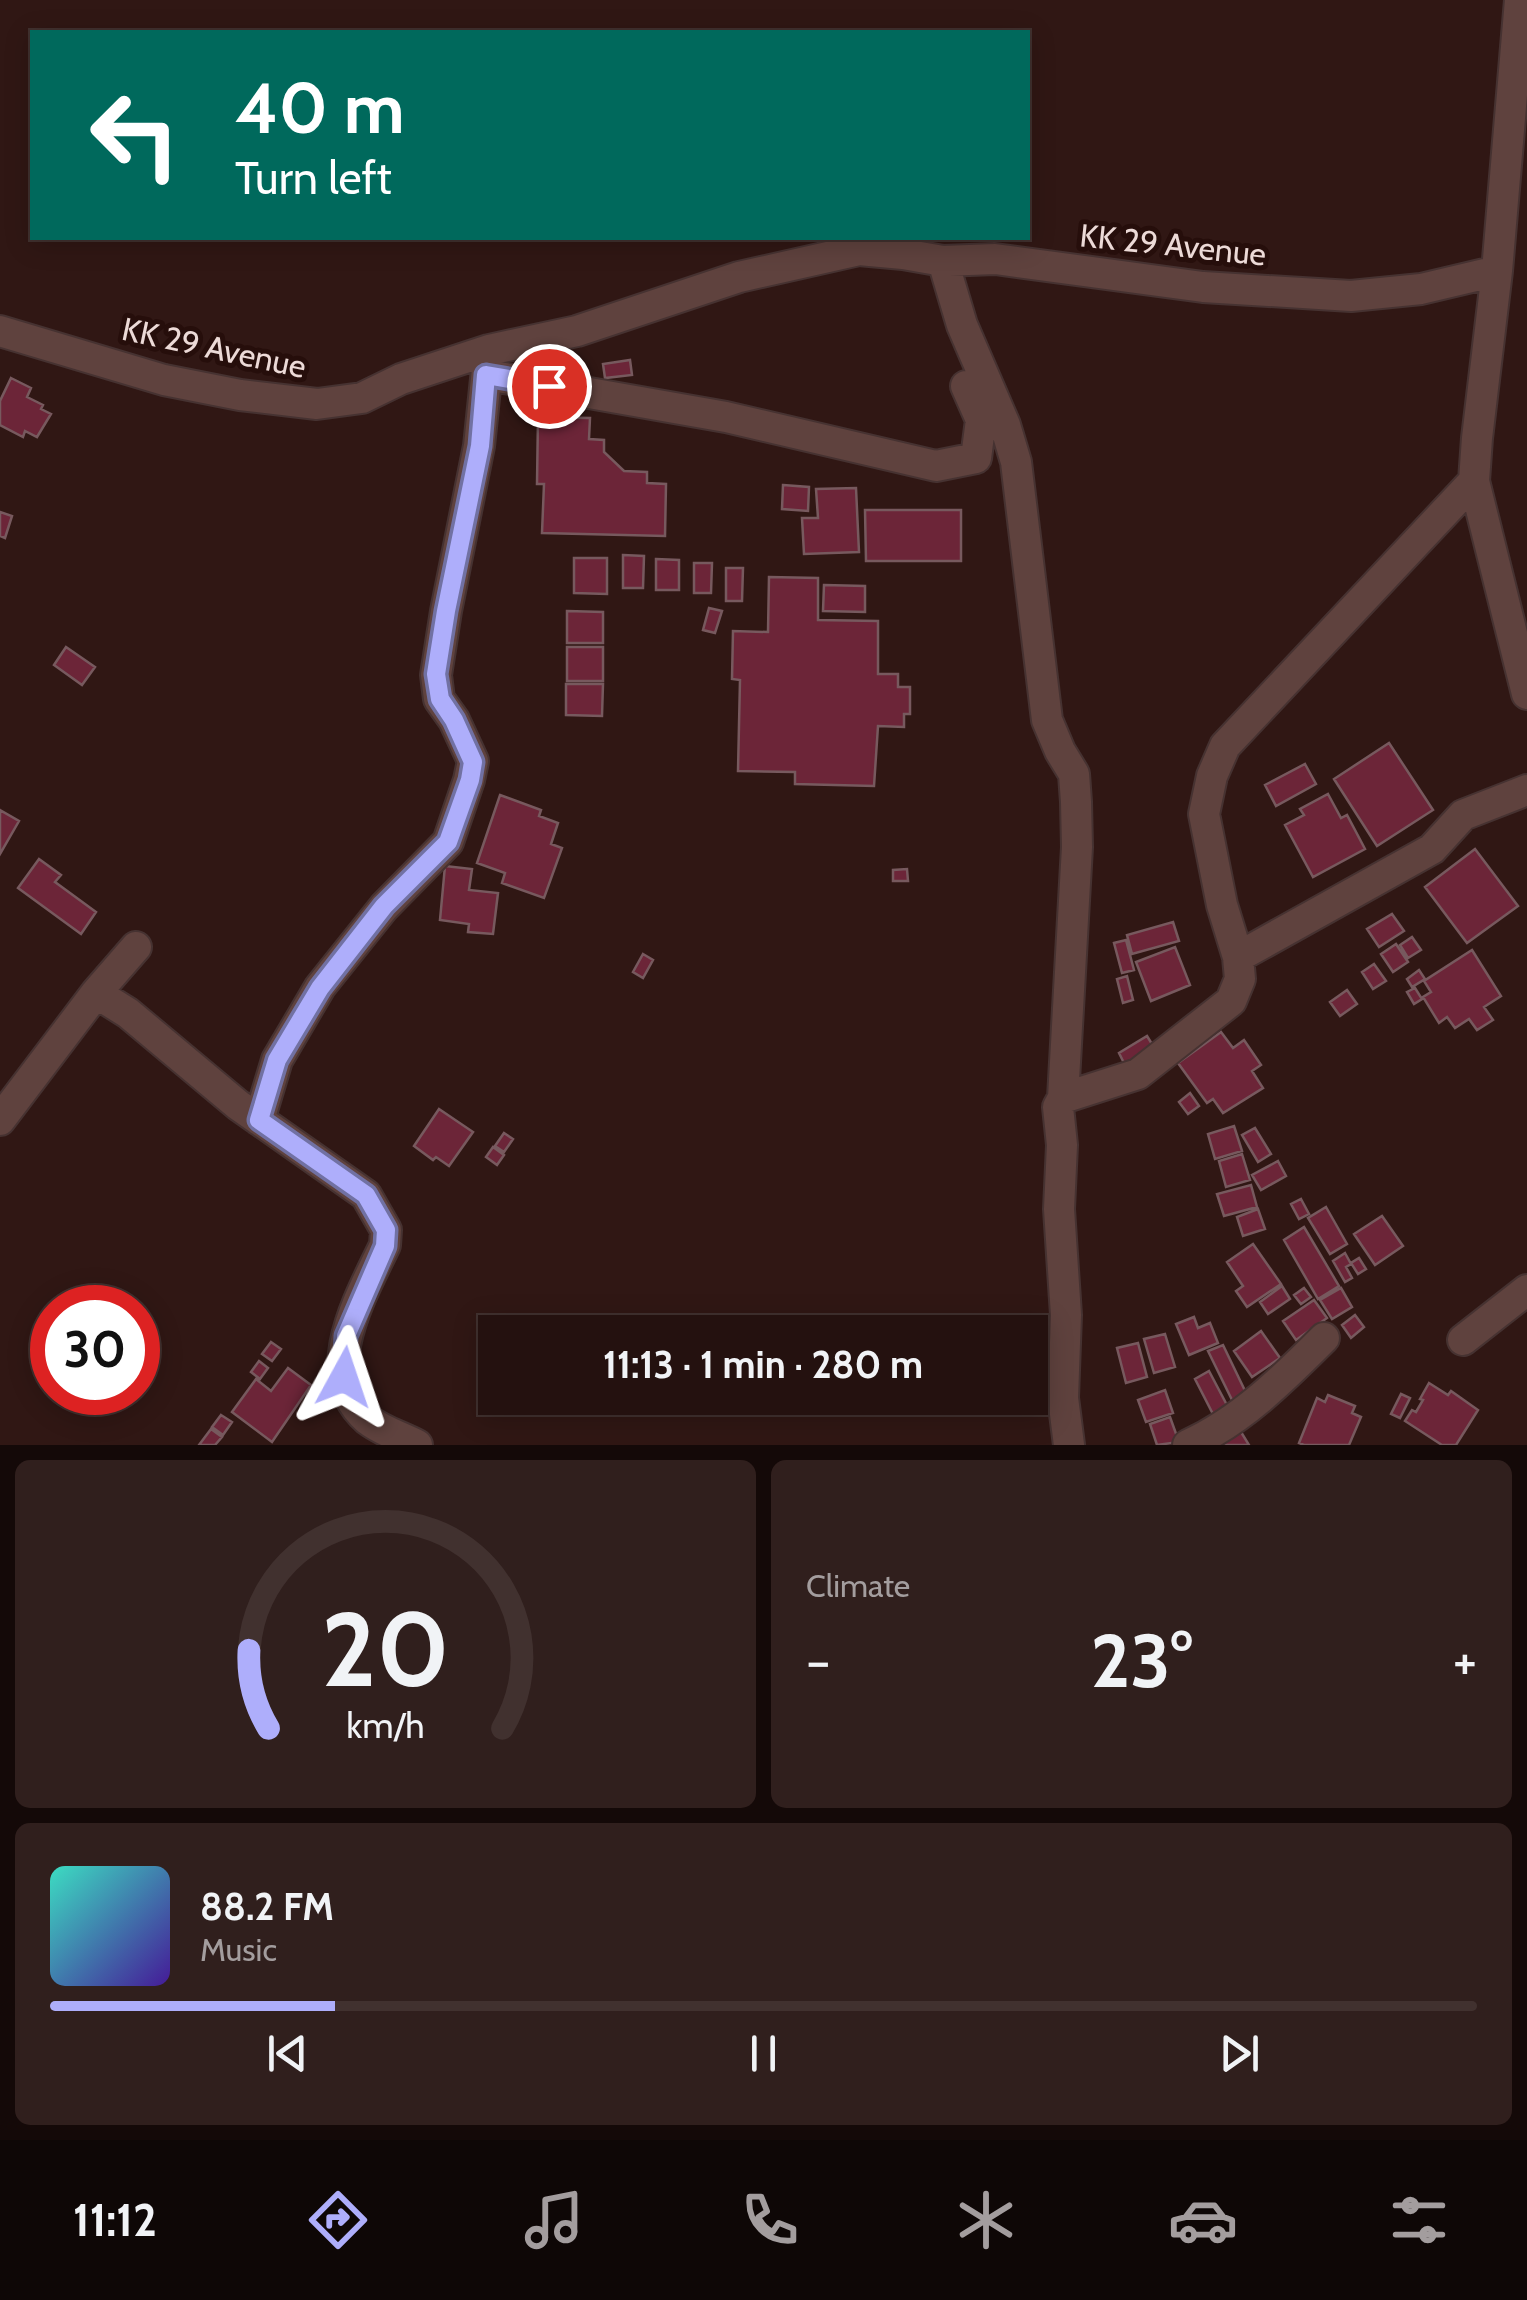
<!DOCTYPE html>
<html lang="en">
<head>
<meta charset="utf-8">
<style>
  :root { --surface:#24110f; --page:#301f1d; --text:#f1f3f6; --muted:#a39d9e; --line:#41312f; --accent:#aeaefb }
  body { margin:0; font-family:Cabin,sans-serif; background:var(--page); color:var(--text); height:100vh; display:flex; flex-direction:column; font-size:38px; white-space:nowrap }
  * { box-sizing:border-box; margin:0 }
  p { font-size:32px; color:var(--muted) }
  .icon { flex:none; width:55px; height:55px; fill:none; stroke:currentColor; stroke-width:2; stroke-linecap:round; stroke-linejoin:round }
  .map { position:relative; height:1445px; overflow:hidden }
  .side { display:flex; flex-direction:column; gap:15px; padding:15px; background:#140908; flex:1 }
  .side>* { flex:none }
  .banner { position:absolute; left:30px; top:30px; width:1000px; height:210px; border-radius:0px; box-shadow:0 5px 25px #0003,0 0 0 2px var(--line); background:#00695c; color:#fff; overflow:hidden }
  .speed { position:absolute; left:30px; top:1285px; display:flex; gap:20px; font-size:50px; font-weight:700; text-align:center }
  .speed>* { display:grid; place-content:center; width:130px; height:130px; border-radius:50%; background:var(--surface); box-shadow:0 5px 25px #0003,0 0 0 2px var(--line); line-height:1 }
  .speed .limit { border:15px solid #d22; background:#fff; color:#111 }
  .pin { position:absolute; display:grid; place-items:center; width:85px; height:85px; color:#fff; margin:-42px; border:5px solid #fff; border-radius:50%; box-shadow:0 2px 10px #0007 }
  .me { position:absolute; width:110px; margin:-55px; rotate:5deg; stroke-linejoin:round; filter:drop-shadow(0 0 8px #0008) }
  .turn { display:flex; align-items:center; gap:35px; height:210px; padding:0 40px; font-size:45px }
  .turn .icon { width:130px; height:130px; stroke-width:2.5 }
  .turn b { display:block; font-size:70px; line-height:85px }
  .big { font-size:75px; font-weight:700; line-height:1.1 }
  .side .card { flex:1; display:flex; flex-direction:column; justify-content:center; gap:15px; min-width:0; padding:0 35px; border-radius:15px; background:var(--page) }
  .side .dial { align-items:center; gap:0 }
  .dial svg { height:260px; overflow:visible; fill:none; stroke:var(--line); stroke-width:7; stroke-linecap:round; text-anchor:middle }
  .dial text { fill:var(--text); stroke:none }
  .song { display:flex; align-items:center; gap:30px }
  .cover { width:120px; height:120px; border-radius:15px; background:linear-gradient(135deg,hsl(170 70% 55%),hsl(260 70% 35%)) }
  .played { height:10px; border-radius:5px; background:linear-gradient(90deg,var(--accent) 20%,var(--line) 20%) }
  .keys { display:flex; justify-content:space-around; direction:ltr }
  .heat { display:flex; justify-content:space-between; align-items:center; font-size:55px; direction:ltr }
  .side .tiles { flex:1; display:grid; gap:15px; grid-template-columns:1fr 1fr }
  .card:last-child { grid-column:span 2 }
  .trip { position:absolute; left:478px; top:1315px; width:570px; height:100px; border-radius:0px; background:var(--surface); box-shadow:0 5px 25px #0003,0 0 0 2px var(--line); font-weight:700; line-height:100px; text-align:center }
  .menu { display:flex; height:160px; justify-content:space-around; align-items:center; background:#0e0706; color:var(--muted) }
  .menu .icon { width:70px; height:70px }
  .menu .current { color:var(--accent) }
  .menu b { font-size:45px; color:var(--text) }
  .map>svg:first-child { display:block }
</style>
</head>
<body>
<div class="map">
<svg width="1527" height="1445" viewBox="0 0 1527 1445">
  <rect width="100%" height="100%" fill="#301714"/>
  <!-- building -->
  <path fill="#6c2538" stroke="#77595e" stroke-width="2.5" d="M 630,360 L 632,375 L 605,378 L 603,364 Z
    M 11,378 L 31,388 L 27,397 L 43,405 L 41,409 L 51,414 L 37,437 L 25,431 L 23,437 L 0,425 L 0,401 Z
    M 538,417 L 590,418 L 589,439 L 604,440 L 604,452 L 624,471 L 647,472 L 647,483 L 666,484 L 665,536 L 542,533 L 544,484 L 537,484 Z
    M 783,485 L 809,487 L 808,511 L 782,509 Z
    M 856,488 L 859,552 L 804,554 L 802,518 L 818,518 L 816,489 Z
    M 865,510 L 961,510 L 961,561 L 866,561 Z
    M 0,512 L 12,516 L 5,538 L 0,536 Z
    M 623,555 L 644,556 L 643,588 L 623,588 Z
    M 574,558 L 607,558 L 607,594 L 574,593 Z
    M 656,559 L 679,560 L 679,590 L 656,590 Z
    M 694,563 L 712,563 L 711,593 L 694,593 Z
    M 726,568 L 743,568 L 742,601 L 726,601 Z
    M 769,577 L 818,578 L 818,620 L 878,621 L 878,674 L 898,674 L 898,687 L 910,687 L 910,714 L 904,714 L 904,727 L 878,726 L 874,786 L 795,784 L 795,772 L 738,771 L 740,680 L 732,679 L 733,631 L 768,632 Z
    M 824,585 L 865,586 L 865,612 L 823,611 Z
    M 709,608 L 722,611 L 715,633 L 703,630 Z
    M 567,611 L 603,612 L 603,643 L 567,643 Z
    M 66,647 L 95,667 L 82,685 L 54,665 Z
    M 567,647 L 603,647 L 603,681 L 567,681 Z
    M 566,684 L 603,684 L 602,716 L 566,715 Z
    M 1389,743 L 1433,810 L 1377,846 L 1334,779 Z
    M 1305,764 L 1316,784 L 1276,806 L 1265,785 Z
    M 1328,794 L 1341,818 L 1347,815 L 1365,849 L 1313,877 L 1285,825 L 1304,815 L 1300,809 Z
    M 500,795 L 541,810 L 539,816 L 558,823 L 551,844 L 562,848 L 544,898 L 502,883 L 505,873 L 477,863 Z
    M 0,810 L 19,821 L 0,854 Z
    M 1475,849 L 1518,906 L 1467,943 L 1425,887 Z
    M 39,859 L 61,875 L 55,882 L 96,912 L 81,934 L 18,888 Z
    M 445,866 L 472,869 L 469,890 L 498,893 L 493,934 L 468,932 L 469,924 L 440,920 Z
    M 907,869 L 908,881 L 893,881 L 893,870 Z
    M 1392,914 L 1404,931 L 1379,947 L 1367,929 Z
    M 1173,922 L 1179,941 L 1132,954 L 1127,935 Z
    M 1412,937 L 1421,950 L 1408,958 L 1400,945 Z
    M 1126,940 L 1134,970 L 1122,973 L 1114,943 Z
    M 1396,944 L 1408,962 L 1393,972 L 1381,954 Z
    M 1175,947 L 1190,985 L 1151,1001 L 1136,962 Z
    M 1472,950 L 1501,996 L 1484,1007 L 1493,1020 L 1477,1030 L 1469,1019 L 1455,1028 L 1447,1017 L 1439,1023 L 1423,997 L 1431,992 L 1424,981 Z
    M 643,954 L 653,960 L 643,978 L 633,972 Z
    M 1374,964 L 1386,981 L 1373,989 L 1362,972 Z
    M 1419,970 L 1425,979 L 1412,987 L 1407,979 Z
    M 1127,976 L 1133,1000 L 1123,1003 L 1117,979 Z
    M 1415,988 L 1422,999 L 1414,1004 L 1407,992 Z
    M 1347,990 L 1357,1004 L 1340,1016 L 1330,1002 Z
    M 1221,1032 L 1233,1048 L 1244,1040 L 1261,1065 L 1252,1071 L 1263,1088 L 1223,1113 L 1213,1099 L 1207,1103 L 1178,1063 Z
    M 1147,1036 L 1157,1052 L 1127,1069 L 1119,1053 Z
    M 1190,1093 L 1199,1106 L 1188,1114 L 1179,1102 Z
    M 439,1109 L 473,1132 L 449,1166 L 436,1157 L 433,1160 L 414,1146 Z
    M 1234,1126 L 1242,1151 L 1215,1159 L 1208,1134 Z
    M 1255,1128 L 1271,1154 L 1258,1162 L 1242,1135 Z
    M 504,1133 L 513,1139 L 504,1152 L 495,1146 Z
    M 493,1147 L 504,1155 L 497,1165 L 486,1157 Z
    M 1242,1154 L 1250,1180 L 1226,1187 L 1219,1161 Z
    M 1278,1161 L 1286,1176 L 1261,1190 L 1252,1175 Z
    M 1251,1185 L 1257,1207 L 1224,1216 L 1217,1194 Z
    M 1301,1199 L 1309,1214 L 1299,1219 L 1291,1204 Z
    M 1326,1207 L 1347,1244 L 1330,1254 L 1308,1218 Z
    M 1258,1209 L 1265,1229 L 1243,1236 L 1237,1217 Z
    M 1382,1216 L 1403,1246 L 1375,1265 L 1354,1234 Z
    M 1304,1227 L 1339,1286 L 1318,1299 L 1284,1240 Z
    M 1253,1244 L 1281,1284 L 1247,1307 L 1236,1291 L 1243,1286 L 1227,1262 Z
    M 1345,1253 L 1351,1264 L 1346,1267 L 1352,1278 L 1345,1282 L 1333,1261 Z
    M 1359,1258 L 1366,1269 L 1358,1274 L 1351,1263 Z
    M 1282,1286 L 1290,1299 L 1268,1314 L 1260,1302 Z
    M 1304,1288 L 1311,1297 L 1301,1304 L 1294,1295 Z
    M 1341,1288 L 1352,1307 L 1332,1319 L 1320,1300 Z
    M 1314,1300 L 1327,1318 L 1296,1340 L 1283,1321 Z
    M 1355,1315 L 1364,1327 L 1351,1338 L 1342,1325 Z
    M 1194,1317 L 1198,1328 L 1210,1323 L 1218,1343 L 1189,1355 L 1176,1324 Z
    M 1261,1331 L 1280,1358 L 1252,1377 L 1234,1351 Z
    M 1165,1334 L 1175,1367 L 1154,1373 L 1144,1339 Z
    M 271,1342 L 281,1349 L 272,1361 L 262,1354 Z
    M 1138,1343 L 1147,1377 L 1126,1383 L 1117,1348 Z
    M 1223,1345 L 1248,1397 L 1234,1404 L 1208,1351 Z
    M 259,1361 L 268,1368 L 260,1379 L 251,1372 Z
    M 288,1368 L 311,1385 L 272,1442 L 232,1412 L 256,1379 L 271,1391 Z
    M 1209,1371 L 1229,1409 L 1214,1416 L 1195,1379 Z
    M 1429,1383 L 1448,1395 L 1451,1391 L 1478,1410 L 1456,1445 L 1442,1445 L 1405,1421 L 1412,1410 L 1416,1412 L 1423,1400 L 1420,1399 Z
    M 1165,1390 L 1173,1413 L 1146,1422 L 1138,1400 Z
    M 1401,1394 L 1410,1398 L 1400,1418 L 1391,1414 Z
    M 1328,1395 L 1355,1406 L 1352,1413 L 1361,1417 L 1349,1445 L 1304,1445 L 1299,1443 L 1317,1398 L 1325,1402 Z
    M 221,1415 L 232,1422 L 223,1435 L 212,1427 Z
    M 1170,1417 L 1179,1442 L 1157,1445 L 1150,1424 Z
    M 211,1429 L 222,1437 L 215,1445 L 199,1445 Z
    M 1241,1432 L 1249,1445 L 1221,1445 Z"/>
  <g fill="none" stroke-linecap="round" stroke-linejoin="round">
    <!-- minor casing -->
    <g stroke="#463231" stroke-width="34">
      <path id="minor" d="M 943,261 L 962,325 L 1005,425 L 1016,462 L 1047,720 L 1060,751 L 1074,774 L 1076,802 L 1077,847 L 1063,1098 L 1058,1107 L 1062,1145 L 1059,1209 L 1066,1315 L 1063,1398 L 1069,1445
        M 1497,271 L 1477,438 L 1474,481 L 1527,694
        M 0,331 L 164,380 L 240,395 L 317,404 L 362,398 L 401,379 L 489,350 L 577,331 L 739,277 L 859,250 L 903,254 L 943,261 L 995,259 L 1203,287 L 1351,296 L 1421,289 L 1497,271 L 1520,0
        M 487,375 L 726,417 L 936,466 L 976,458 L 981,420 L 966,386
        M 1238,957 L 1432,849 L 1463,815 L 1527,790
        M 96,993 L 128,1013 L 238,1105 L 366,1195 L 386,1230 L 385,1245 C 362,1294 314,1374 368,1420 C 382,1431 402,1437 417,1445
        M 1063,1098 L 1138,1074 L 1231,1001 L 1240,979 L 1238,957 L 1222,905 L 1204,814 L 1212,776 L 1225,746 L 1474,481
        M 0,1120 L 96,993 L 136,947
        M 259,1120 L 277,1060 L 320,987 L 384,907 L 448,842 L 469,780 L 473,761 L 454,720 L 439,699 L 436,675 L 446,611 L 479,446 L 489,350
        M 1463,1340 L 1527,1290
        M 1188,1445 C 1241,1421 1283,1379 1324,1338"/>
    </g>
    <!-- minor -->
    <use href="#minor" stroke="#5f423e" stroke-width="30"/>
  </g>
  <g fill="none" stroke-linecap="round" stroke-linejoin="round">
    <!-- route casing -->
    <g stroke="#7171a3" stroke-width="25">
      <path id="route" d="M 344,1377 L 346,1336 L 385,1246 L 386,1230 L 366,1195 L 259,1120 L 277,1060 L 320,988 L 384,906 L 448,842 L 470,780 L 473,762 L 454,720 L 440,699 L 436,674 L 446,611 L 480,446 L 486,375 L 549,386"/>
    </g>
    <!-- route -->
    <use href="#route" stroke="#aeaefb" stroke-width="18"/>
  </g>
  <g text-anchor="middle" stroke-width="10" stroke-linejoin="round" paint-order="stroke">
    <!-- street labels -->
    <g font-size="32" fill="#ecdad7" stroke="#260e0b">
      <text transform="translate(1173 245) rotate(6)" y="11">KK 29 Avenue</text>
      <text transform="translate(214 348) rotate(12)" y="11">KK 29 Avenue</text>
    </g>
  </g>
</svg>
<div class="speed"><div class="limit">30</div></div>
<div class="pin" style="left:549px;top:386px;background:#d93025"><svg class="icon" aria-label="arrive" viewBox="0 0 24 24"><path d="M6 21V4h12l-3 4 3 4H6"/></svg></div>
<svg class="me" style="left:344px;top:1377px" viewBox="-20 -20 40 40"><path d="M0-17L14 15 0 8-14 15z" fill="#aeaefb" stroke="#fff" stroke-width="4"/></svg>
<div class="trip">11:13 · 1 min · 280 m</div>
<div class="banner">
<div class="turn"><svg class="icon" aria-label="left" viewBox="0 0 24 24"><path d="M17 20v-9H6M10 6l-5 5 5 5"/></svg><div><b>40 m</b>Turn left</div></div>
</div>
</div>
<section class="side">
<div class="tiles">
<div class="card dial"><svg viewBox="0 0 100 80">
<path d="M14 69A42 42 0 1 1 86 69"/>
<path d="M14 69A42 42 0 0 1 8 45" stroke="#aeaefb"/>
<text x="50" y="56" font-size="32" font-weight="700">20</text>
<text x="50" y="72" font-size="11">km/h</text>
</svg></div>
<div class="card"><p>Climate</p>
<div class="heat"><a>−</a><b class="big">23°</b><a>+</a></div>
</div>
<div class="card">
<div class="song"><i class="cover"></i><div><b>88.2 FM</b><p>Music</p></div></div>
<div class="played"></div>
<div class="keys"><svg class="icon" aria-label="previous" viewBox="0 0 24 24"><path d="M18 5L8 12l10 7zM5 5v14"/></svg><svg class="icon" aria-label="pause" viewBox="0 0 24 24"><path d="M8 5v14M16 5v14"/></svg><svg class="icon" aria-label="next" viewBox="0 0 24 24"><path d="M6 5l10 7-10 7zM19 5v14"/></svg></div>
</div>
</div>
</section>
<nav class="menu">
<b>11:12</b>
<svg class="icon current" aria-label="directions" viewBox="0 0 24 24"><path d="M12 3l9 9-9 9-9-9zM9 14v-3h6M13 9l2 2-2 2"/></svg>
<svg class="icon" aria-label="music" viewBox="0 0 24 24"><path d="M9 18V5l10-2v13"/><circle cx="6" cy="18" r="3"/><circle cx="16" cy="16" r="3"/></svg>
<svg class="icon" aria-label="phone" viewBox="0 0 24 24"><path d="M5 4h4l2 5-3 2q2 4 5 5l2-3 5 2v4C11 20 4 13 5 4z"/></svg>
<svg class="icon" aria-label="climate" viewBox="0 0 24 24"><path d="M12 3v18M4 7l16 10M4 17L20 7"/></svg>
<svg class="icon" aria-label="car" viewBox="0 0 24 24"><path d="M5 17H2v-5l4-1 3-4h7l3 4 3 1v5h-3M9 17h6M6 11h13"/><circle cx="7" cy="17" r="2"/><circle cx="17" cy="17" r="2"/></svg>
<svg class="icon" aria-label="filters" viewBox="0 0 24 24"><path d="M4 7h16M4 17h16"/><circle cx="9" cy="7" r="2"/><circle cx="15" cy="17" r="2"/></svg>
</nav>
</body>
</html>
